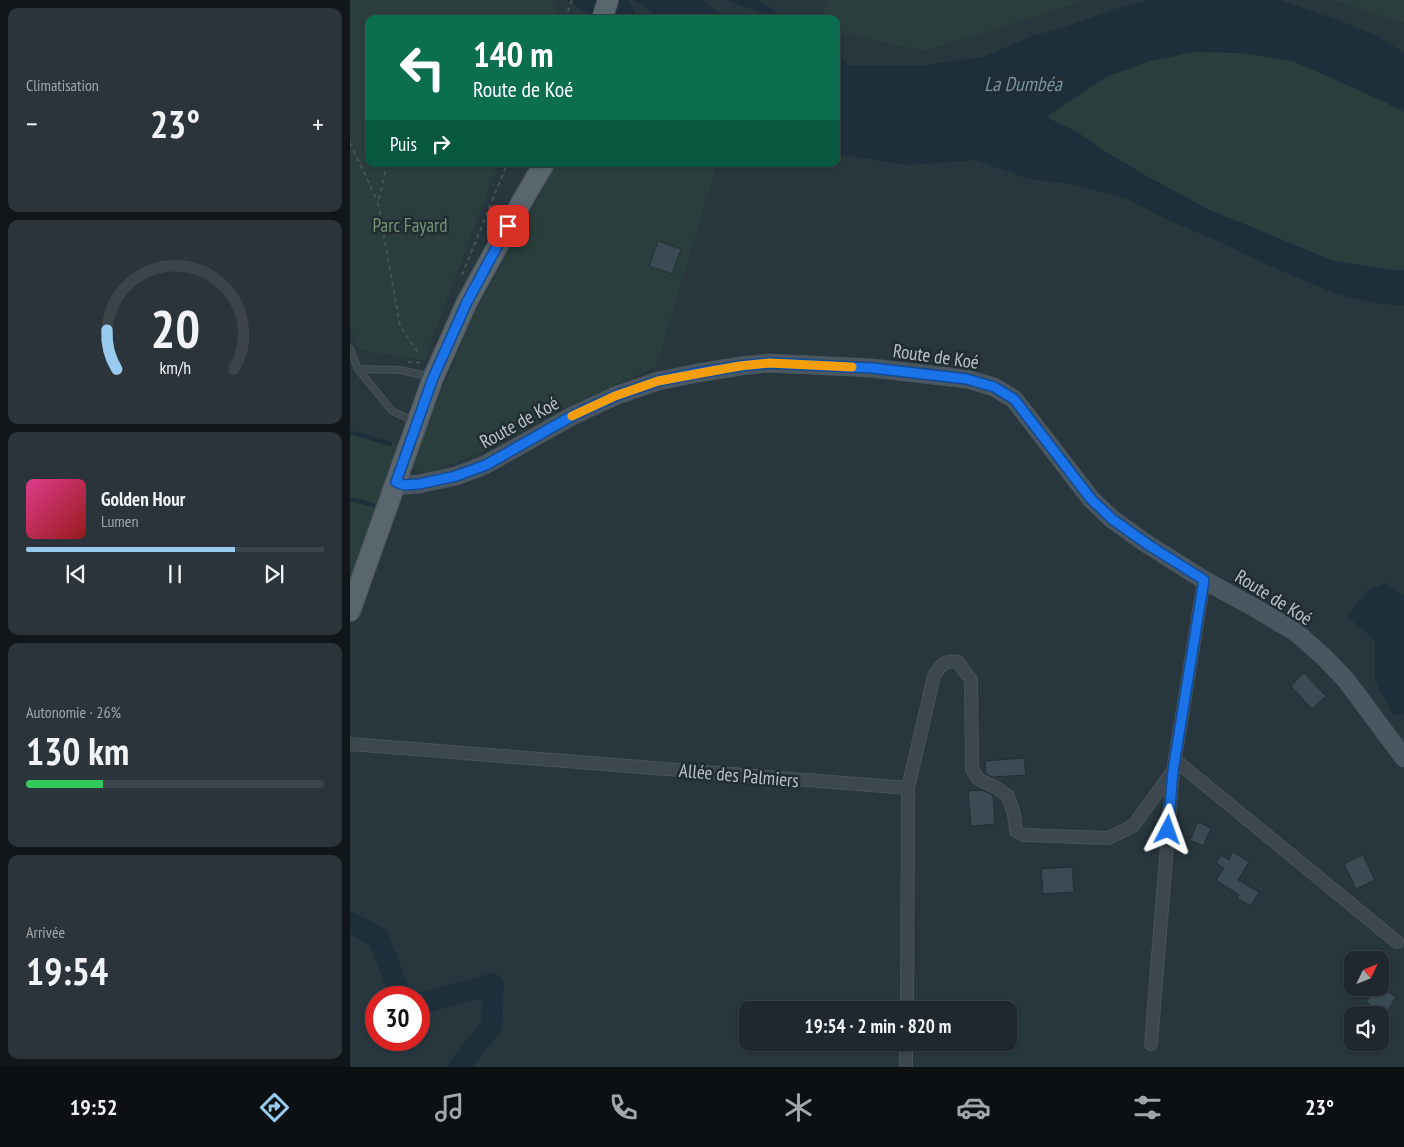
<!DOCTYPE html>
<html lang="fr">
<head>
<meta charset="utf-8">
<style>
  :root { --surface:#1e282e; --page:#2b343a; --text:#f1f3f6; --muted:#a1a6aa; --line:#3c444a; --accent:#98cbed }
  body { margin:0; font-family:"PT Sans Narrow",sans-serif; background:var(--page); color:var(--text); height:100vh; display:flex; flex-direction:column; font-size:19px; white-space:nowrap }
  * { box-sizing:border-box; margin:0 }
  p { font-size:16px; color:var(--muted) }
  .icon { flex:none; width:28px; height:28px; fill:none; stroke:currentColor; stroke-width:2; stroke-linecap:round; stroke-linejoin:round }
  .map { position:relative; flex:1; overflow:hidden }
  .drawer { display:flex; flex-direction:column; gap:8px; padding:8px; background:#101619; width:350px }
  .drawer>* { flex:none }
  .banner { position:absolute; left:15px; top:15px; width:475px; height:152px; border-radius:10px; box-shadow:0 1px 4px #0004,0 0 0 1px var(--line); background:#0b6e4f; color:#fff; overflow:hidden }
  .needle { width:32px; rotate:47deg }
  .buttons { position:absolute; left:994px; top:951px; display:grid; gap:10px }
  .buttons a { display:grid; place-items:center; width:45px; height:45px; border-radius:10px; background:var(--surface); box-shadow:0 1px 4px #0004,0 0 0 1px var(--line); font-size:25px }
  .speed { position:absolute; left:15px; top:986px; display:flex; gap:10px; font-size:25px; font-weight:700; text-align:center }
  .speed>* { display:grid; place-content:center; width:65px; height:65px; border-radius:50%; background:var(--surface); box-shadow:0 1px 4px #0004,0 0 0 1px var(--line); line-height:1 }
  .speed .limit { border:8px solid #d22; background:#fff; color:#111 }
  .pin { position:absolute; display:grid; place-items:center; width:42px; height:42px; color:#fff; margin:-21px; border-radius:10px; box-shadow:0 2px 8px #0006 }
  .me { position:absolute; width:55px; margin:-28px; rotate:4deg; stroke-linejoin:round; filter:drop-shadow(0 0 4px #0008) }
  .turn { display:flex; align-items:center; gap:18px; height:105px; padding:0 25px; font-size:22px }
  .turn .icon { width:65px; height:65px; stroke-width:2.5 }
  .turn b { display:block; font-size:35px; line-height:42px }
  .then { display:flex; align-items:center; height:48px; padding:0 25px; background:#0003; gap:10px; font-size:19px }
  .big { font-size:38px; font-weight:600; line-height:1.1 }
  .drawer .card { flex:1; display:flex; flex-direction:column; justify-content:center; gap:8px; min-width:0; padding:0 18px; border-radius:10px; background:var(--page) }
  .drawer .dial { align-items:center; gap:0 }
  .dial svg { height:130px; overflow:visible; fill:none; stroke:var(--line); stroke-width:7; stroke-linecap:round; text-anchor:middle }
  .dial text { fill:var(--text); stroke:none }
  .song { display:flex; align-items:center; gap:15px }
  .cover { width:60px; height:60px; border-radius:8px; background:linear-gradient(135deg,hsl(330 70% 55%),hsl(0 70% 35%)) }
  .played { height:5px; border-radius:2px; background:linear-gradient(90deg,var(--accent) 70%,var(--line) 70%) }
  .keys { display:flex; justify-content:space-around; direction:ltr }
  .heat { display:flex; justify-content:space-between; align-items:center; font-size:28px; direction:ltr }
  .charge { height:8px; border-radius:4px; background:linear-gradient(90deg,#34c759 26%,var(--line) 0) }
  .trip { position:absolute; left:389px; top:1001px; width:278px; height:50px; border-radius:10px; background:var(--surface); box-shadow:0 1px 4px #0004,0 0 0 1px var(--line); font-weight:600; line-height:50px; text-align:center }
  .dock { display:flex; height:80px; justify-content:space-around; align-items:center; background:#0c1012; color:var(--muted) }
  .dock .icon { width:35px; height:35px }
  .dock .current { color:var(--accent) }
  .dock b { font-size:22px; color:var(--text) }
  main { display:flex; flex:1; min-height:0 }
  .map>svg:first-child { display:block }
</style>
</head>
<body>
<main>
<section class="drawer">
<div class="card"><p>Climatisation</p>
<div class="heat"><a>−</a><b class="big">23°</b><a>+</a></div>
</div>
<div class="card dial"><svg viewBox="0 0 100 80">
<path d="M14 69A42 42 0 1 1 86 69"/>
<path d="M14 69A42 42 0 0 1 8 45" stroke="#98cbed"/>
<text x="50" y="56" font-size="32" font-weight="700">20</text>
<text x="50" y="72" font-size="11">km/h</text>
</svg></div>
<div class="card">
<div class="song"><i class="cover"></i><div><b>Golden Hour</b><p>Lumen</p></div></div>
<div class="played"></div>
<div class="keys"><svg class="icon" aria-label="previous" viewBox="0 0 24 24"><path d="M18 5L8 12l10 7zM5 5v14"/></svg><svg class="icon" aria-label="pause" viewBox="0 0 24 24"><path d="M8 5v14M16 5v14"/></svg><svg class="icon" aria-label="next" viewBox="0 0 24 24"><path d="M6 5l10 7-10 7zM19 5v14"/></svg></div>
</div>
<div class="card"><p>Autonomie · 26%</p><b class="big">130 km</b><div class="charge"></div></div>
<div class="card"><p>Arrivée</p><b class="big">19:54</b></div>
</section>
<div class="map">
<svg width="1054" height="1067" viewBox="0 0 1054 1067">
  <rect width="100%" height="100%" fill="#28363e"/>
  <!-- green -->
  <path fill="#2a3f3d" d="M 0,0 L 205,0 L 207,9 L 203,19 L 19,19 L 19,164 L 148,164 L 83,336 L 75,361 L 9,350 L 0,326 Z
    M 479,0 L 738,0 L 574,51 L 486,32 L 486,19 L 470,19 Z
    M 983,0 L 1054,0 L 1054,23 Z
    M 844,52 L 891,53 L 943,61 L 1033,101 L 1054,112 L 1054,270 L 1043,270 L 984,261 L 857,209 L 793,174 L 751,149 L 727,132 L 695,117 L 756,77 L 799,61 Z
    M 206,164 L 367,164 L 306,367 L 215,408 L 135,451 L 77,474 L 60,468 L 123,316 Z
    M 0,432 L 52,445 L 0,588 Z"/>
  <!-- water -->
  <path fill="#1c2f3b" d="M 217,0 L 279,0 L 288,19 L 247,19 Z
    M 282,0 L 352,0 L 370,14 L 382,19 L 314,19 Z
    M 376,0 L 409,0 L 437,19 L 422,19 L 411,12 Z
    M 800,0 L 930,0 L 993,22 L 1025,35 L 1054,53 L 1054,112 L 1033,101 L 943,61 L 891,53 L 844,52 L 799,61 L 756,77 L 696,117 L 727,132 L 751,149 L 793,174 L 857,209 L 984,261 L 1043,270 L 1054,270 L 1054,305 L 1031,304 L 990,295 L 931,271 L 875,244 L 818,220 L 776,198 L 722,184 L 680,179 L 625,160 L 558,165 L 486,154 L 486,55 L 499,65 L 570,66 L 633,57 L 682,36 L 713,28 L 765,9 Z
    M 1035,583 L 1054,596 L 1054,714 L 1043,715 L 1025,681 L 1025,641 L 997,616 L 1018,590 Z"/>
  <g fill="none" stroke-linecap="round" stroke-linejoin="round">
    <!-- stream -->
    <path stroke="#1c2f3b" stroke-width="4" d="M 0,432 L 40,444
      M 0,499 L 23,505"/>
    <!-- river -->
    <path stroke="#1c2f3b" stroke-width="21" d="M 0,922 L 28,937 L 52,998
      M 69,1004 L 143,984 L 142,1025 L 109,1067"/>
  </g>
  <!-- building -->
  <path fill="#3b4b53" stroke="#232e35" d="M 308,241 L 331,249 L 322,274 L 299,266 Z
    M 954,673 L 976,696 L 962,709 L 941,686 Z
    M 674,758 L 676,775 L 643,777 L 636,774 L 635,761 Z
    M 632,790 L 643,795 L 645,824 L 621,826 L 618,791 Z
    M 848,822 L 861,828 L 853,846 L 840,840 Z
    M 883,852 L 899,862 L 888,880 L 909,892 L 901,906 L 887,898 L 889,895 L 866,880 L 874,868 L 866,863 L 871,855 L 879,860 Z
    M 1013,855 L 1025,880 L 1006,889 L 994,864 Z
    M 722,867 L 724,892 L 693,894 L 691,869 Z
    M 1025,988 L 1031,988 L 1046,997 L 1036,1014 L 1016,1002 Z"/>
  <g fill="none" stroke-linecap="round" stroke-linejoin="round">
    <!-- lane casing -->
    <g stroke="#48535a" stroke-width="8">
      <path id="lane" d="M 0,349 L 8,369 L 50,370 L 82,377
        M 8,369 L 42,411 L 65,422"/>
    </g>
    <!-- street casing -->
    <g stroke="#48535a" stroke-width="14">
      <path id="street" d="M 0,744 L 558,788
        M 825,760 L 1047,942
        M 557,1010 L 558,788 L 584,676 C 591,665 594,660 608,662 L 621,680 L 622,769 L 628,779 L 645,787 L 658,796 L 664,814 L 666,831 L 674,835 L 758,838 L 783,826 L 823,771
        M 801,1044 L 823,771 L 854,580
        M 556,1067 L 556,1042"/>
    </g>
    <!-- secondary casing -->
    <g stroke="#48535a" stroke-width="19">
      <path id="secondary" d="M 46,482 L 54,485 L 69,484 L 106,476 L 135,465 L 222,416 L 265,396 L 308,381 L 348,373 L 391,366 L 419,363 L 522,368 L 617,379 L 644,387 L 664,399 L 741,499 L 762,519 L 797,544 L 854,580 L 907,609 L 947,633 L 976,659 L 996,680 L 1054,758"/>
    </g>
    <!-- primary casing -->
    <g stroke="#48535a" stroke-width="22">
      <path id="primary" d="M 252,19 L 258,0
        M 0,611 L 83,378 L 117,302 L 175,196 L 194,164"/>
    </g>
    <!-- path -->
    <path stroke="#435754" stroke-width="2" stroke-dasharray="4 4" stroke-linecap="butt" d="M 215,19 L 222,0
      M 0,143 L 28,202
      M 37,164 L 28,203 L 50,325 L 62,344 L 70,355
      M 112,275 L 157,164
      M 58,362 L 73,363"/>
    <!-- lane -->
    <use href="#lane" stroke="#3c474e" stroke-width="6"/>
    <!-- street -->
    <use href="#street" stroke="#3c474e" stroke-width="12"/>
    <!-- secondary -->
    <use href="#secondary" stroke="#4a5760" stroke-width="18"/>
    <!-- primary -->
    <use href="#primary" stroke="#5a666e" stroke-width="20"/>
  </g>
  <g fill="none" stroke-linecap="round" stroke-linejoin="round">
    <!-- route casing -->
    <g stroke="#114b97" stroke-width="12">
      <path id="route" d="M 158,226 L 117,302 L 83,378 L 46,482 L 54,485 L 69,484 L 106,476 L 136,465 L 222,416 L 265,396 L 308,381 L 348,373 L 390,366 L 419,363 L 522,368 L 617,379 L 644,387 L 664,399 L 741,499 L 762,519 L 797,544 L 854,580 L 823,771 L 818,830"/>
    </g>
    <!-- route -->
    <use href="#route" stroke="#1a73e8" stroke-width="9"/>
    <!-- slow -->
    <path stroke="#f59e0b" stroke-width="9" d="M 222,416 L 265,396 L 308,381 L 362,371 L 390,366 L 419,363 L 502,367"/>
  </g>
  <g text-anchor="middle" stroke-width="5" stroke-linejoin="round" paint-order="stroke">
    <!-- park labels -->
    <g font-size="19" fill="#729773" stroke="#212c33">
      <text x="60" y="232">Parc Fayard</text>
    </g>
    <!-- street labels -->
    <g font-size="19" fill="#b8c2c8" stroke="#212c33">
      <text transform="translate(586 356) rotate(8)" y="7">Route de Koé</text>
      <text transform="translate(169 422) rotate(-29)" y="7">Route de Koé</text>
      <text transform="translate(924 597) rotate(32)" y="7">Route de Koé</text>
      <text transform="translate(389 775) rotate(5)" y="7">Allée des Palmiers</text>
    </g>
    <!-- water labels -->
    <g font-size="20" font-style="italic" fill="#7593a3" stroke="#212c33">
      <text x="673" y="91">La Dumbéa</text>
    </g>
  </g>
</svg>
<div class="buttons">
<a><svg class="needle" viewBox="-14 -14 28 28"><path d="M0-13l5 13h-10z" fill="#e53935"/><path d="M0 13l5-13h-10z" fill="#a1a6aa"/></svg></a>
<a><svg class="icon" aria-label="sound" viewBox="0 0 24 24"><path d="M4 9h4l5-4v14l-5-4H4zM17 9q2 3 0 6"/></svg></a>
</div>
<div class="speed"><div class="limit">30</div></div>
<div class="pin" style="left:158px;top:226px;background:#d93025"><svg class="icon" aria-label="arrive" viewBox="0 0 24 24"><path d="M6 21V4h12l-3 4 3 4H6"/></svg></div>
<svg class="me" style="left:818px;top:830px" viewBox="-20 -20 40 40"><path d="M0-17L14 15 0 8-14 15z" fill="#1a73e8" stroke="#fff" stroke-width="4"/></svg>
<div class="trip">19:54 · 2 min · 820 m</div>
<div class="banner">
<div class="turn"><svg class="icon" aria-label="left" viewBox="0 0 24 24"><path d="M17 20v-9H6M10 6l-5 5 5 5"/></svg><div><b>140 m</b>Route de Koé</div></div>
<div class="then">Puis<svg class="icon" aria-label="right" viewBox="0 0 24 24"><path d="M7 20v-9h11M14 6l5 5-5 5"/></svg></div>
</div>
</div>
</main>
<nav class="dock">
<b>19:52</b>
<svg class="icon current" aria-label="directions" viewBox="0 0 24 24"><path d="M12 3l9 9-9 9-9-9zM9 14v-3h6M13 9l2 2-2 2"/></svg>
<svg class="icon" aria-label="music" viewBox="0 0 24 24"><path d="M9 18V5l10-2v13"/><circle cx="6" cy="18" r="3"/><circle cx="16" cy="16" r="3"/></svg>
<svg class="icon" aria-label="phone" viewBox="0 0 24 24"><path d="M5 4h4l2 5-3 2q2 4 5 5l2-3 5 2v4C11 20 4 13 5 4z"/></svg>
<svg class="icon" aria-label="climate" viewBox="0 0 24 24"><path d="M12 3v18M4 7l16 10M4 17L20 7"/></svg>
<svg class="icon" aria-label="car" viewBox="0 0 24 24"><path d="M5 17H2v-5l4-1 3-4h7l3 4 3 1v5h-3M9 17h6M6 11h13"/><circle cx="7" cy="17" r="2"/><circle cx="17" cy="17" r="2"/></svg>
<svg class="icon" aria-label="filters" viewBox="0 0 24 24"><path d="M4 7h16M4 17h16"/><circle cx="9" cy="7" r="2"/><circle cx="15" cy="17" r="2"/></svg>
<b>23°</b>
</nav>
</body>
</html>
